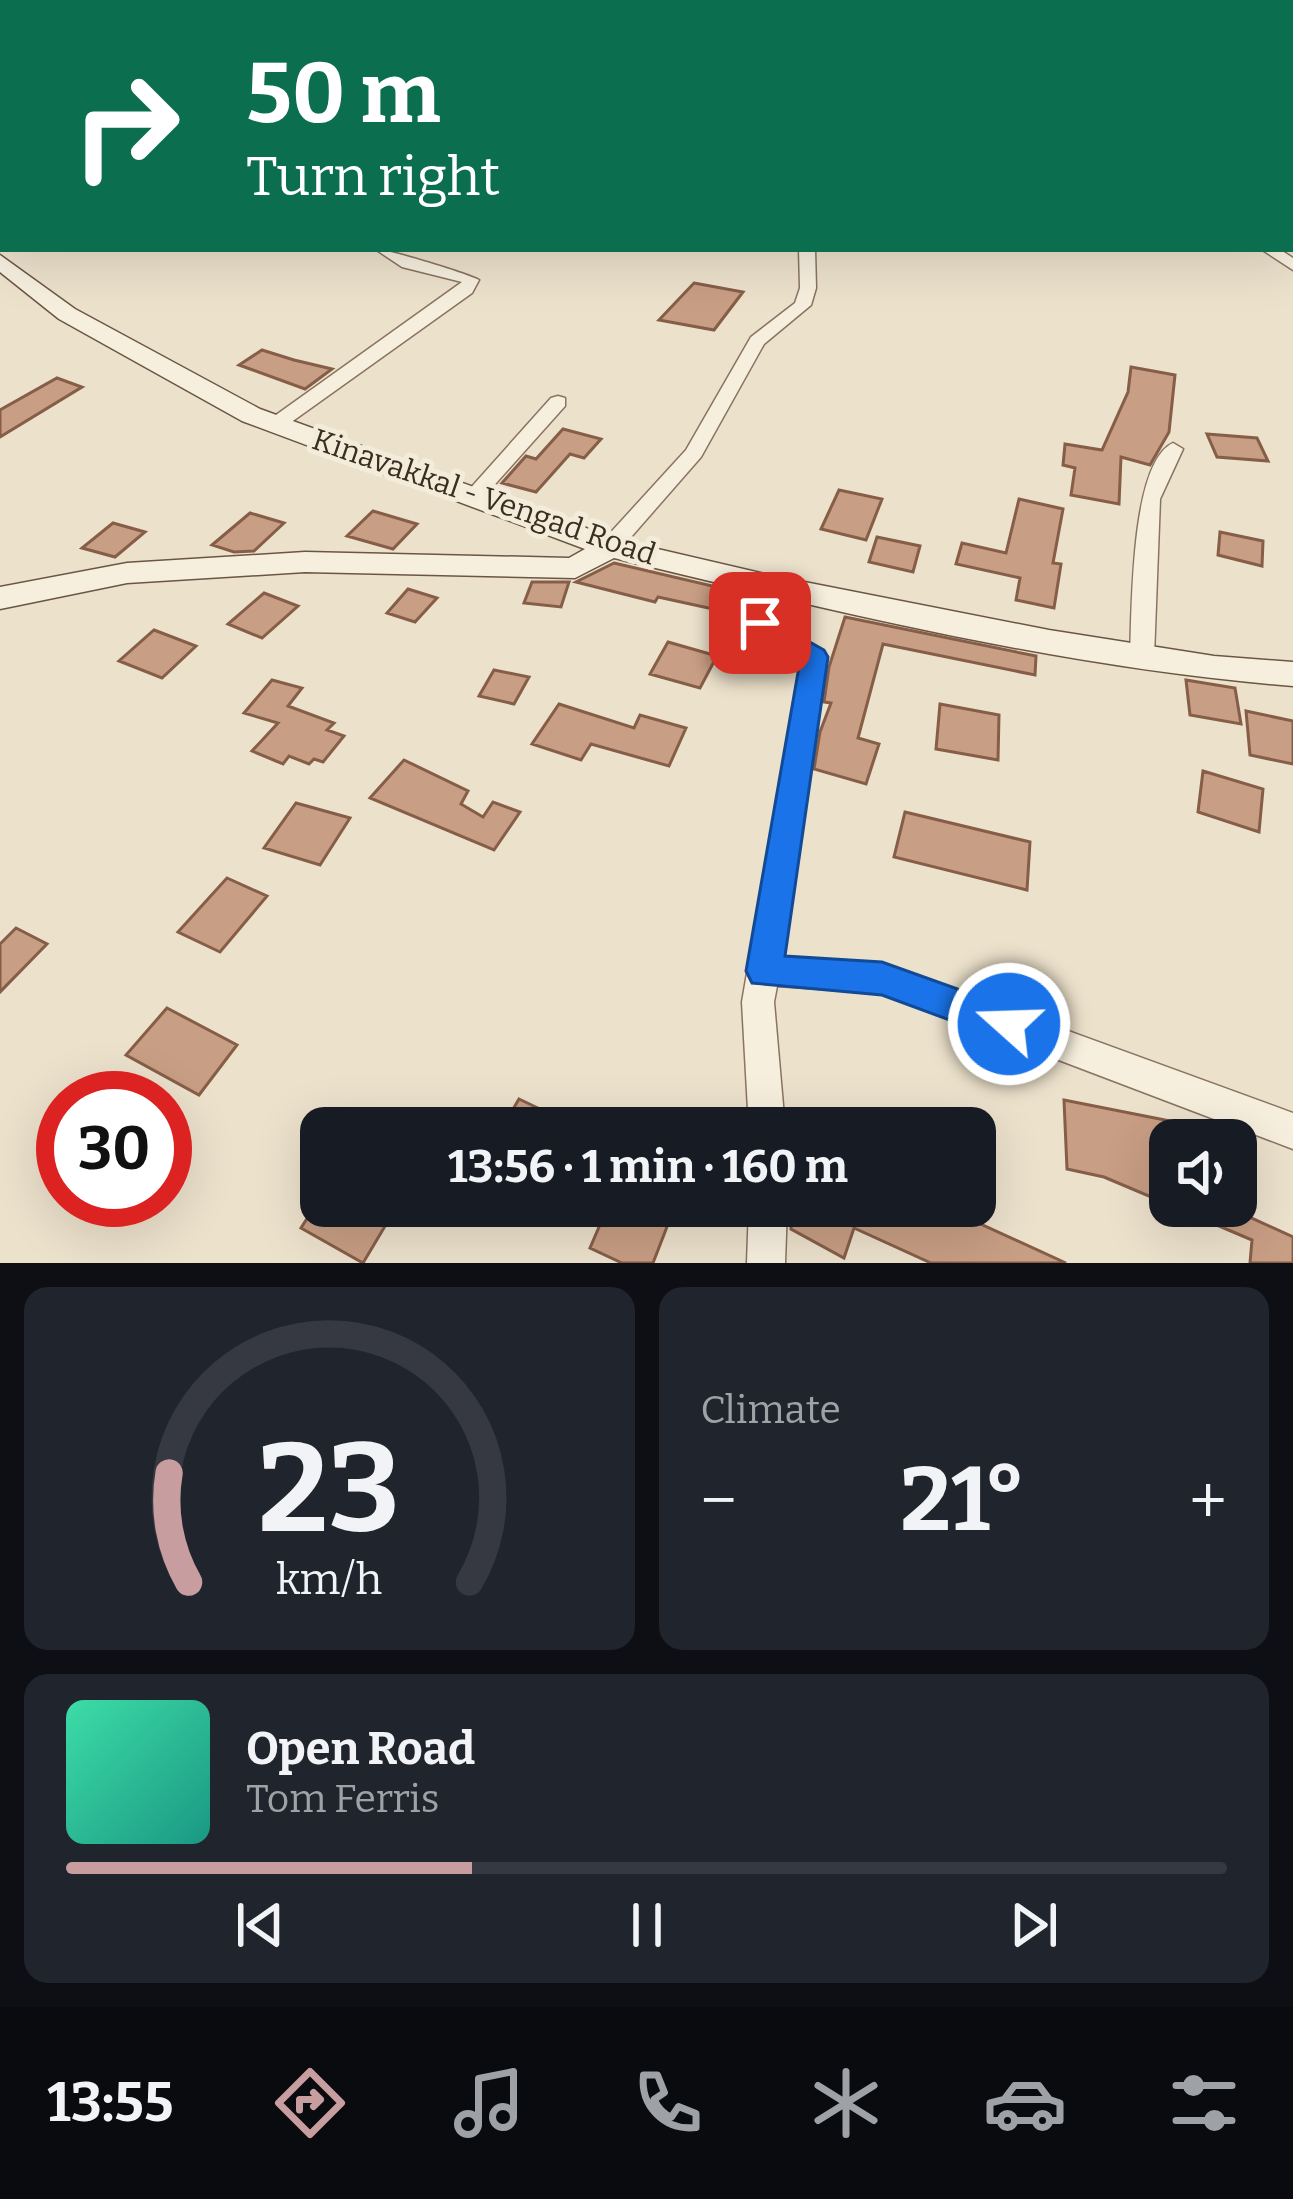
<!DOCTYPE html>
<html lang="en">
<head>
<meta charset="utf-8">
<style>
  :root { --surface:#171b24; --page:#20242c; --text:#f1f3f6; --muted:#9ea1a6; --line:#363941; --accent:#c79da0 }
  body { margin:0; font-family:Bitter,serif; background:var(--page); color:var(--text); height:100vh; display:flex; flex-direction:column; font-size:45px; white-space:nowrap }
  * { box-sizing:border-box; margin:0 }
  p { font-size:39px; color:var(--muted) }
  .icon { flex:none; width:66px; height:66px; fill:none; stroke:currentColor; stroke-width:2; stroke-linecap:round; stroke-linejoin:round }
  .map { position:relative; height:1263px; overflow:hidden }
  .sheet { display:flex; flex-direction:column; gap:24px; padding:24px; background:#0d0f14; flex:1 }
  .sheet>* { flex:none }
  .banner { position:absolute; left:0px; top:0px; width:1293px; height:252px; box-shadow:0 12px 48px #0002; background:#0b6e4f; color:#fff; overflow:hidden }
  .buttons { position:absolute; left:1149px; top:1119px; display:grid; gap:24px }
  .buttons a { display:grid; place-items:center; width:108px; height:108px; border-radius:24px; background:var(--surface); box-shadow:0 12px 48px #0002; font-size:60px }
  .speed { position:absolute; left:36px; top:1071px; display:flex; gap:24px; font-size:60px; font-weight:700; text-align:center }
  .speed>* { display:grid; place-content:center; width:156px; height:156px; border-radius:50%; background:var(--surface); box-shadow:0 12px 48px #0002; line-height:1 }
  .speed .limit { border:18px solid #d22; background:#fff; color:#111 }
  .pin { position:absolute; display:grid; place-items:center; width:102px; height:102px; color:#fff; margin:-51px; border-radius:24px; box-shadow:0 6px 18px #0006 }
  .me { position:absolute; width:132px; margin:-66px; rotate:290deg; stroke-linejoin:round; filter:drop-shadow(0 0 9px #0008) }
  .turn { display:flex; align-items:center; gap:42px; height:252px; padding:0 48px; font-size:54px }
  .turn .icon { width:156px; height:156px; stroke-width:2.5 }
  .turn b { display:block; font-size:84px; line-height:102px }
  .big { font-size:90px; font-weight:700; line-height:1.1 }
  .sheet .card { flex:1; display:flex; flex-direction:column; justify-content:center; gap:18px; min-width:0; padding:0 42px; border-radius:24px; background:var(--page) }
  .sheet .dial { align-items:center; gap:0 }
  .dial svg { height:312px; overflow:visible; fill:none; stroke:var(--line); stroke-width:7; stroke-linecap:round; text-anchor:middle }
  .dial text { fill:var(--text); stroke:none }
  .song { display:flex; align-items:center; gap:36px }
  .cover { width:144px; height:144px; border-radius:18px; background:linear-gradient(135deg,hsl(160 70% 55%),hsl(170 70% 35%)) }
  .played { height:12px; border-radius:6px; background:linear-gradient(90deg,var(--accent) 35%,var(--line) 35%) }
  .keys { display:flex; justify-content:space-around; direction:ltr }
  .heat { display:flex; justify-content:space-between; align-items:center; font-size:66px; direction:ltr }
  .sheet .tiles { flex:1; display:grid; gap:24px; grid-template-columns:1fr 1fr }
  .card:last-child { grid-column:span 2 }
  .trip { position:absolute; left:300px; top:1107px; width:696px; height:120px; border-radius:24px; background:var(--surface); box-shadow:0 12px 48px #0002; font-weight:700; line-height:120px; text-align:center }
  .dock { display:flex; height:192px; justify-content:space-around; align-items:center; background:#090b0e; color:var(--muted) }
  .dock .icon { width:84px; height:84px }
  .dock .on { color:var(--accent) }
  .dock b { font-size:54px; color:var(--text) }
  .map>svg:first-child { display:block }
</style>
</head>
<body>
<div class="map">
<svg width="1293" height="1263" viewBox="0 0 1293 1263">
  <rect width="100%" height="100%" fill="#ece1cb"/>
  <!-- building -->
  <path fill="#c89e84" stroke="#865e48" stroke-width="3" d="M 694,283 L 743,292 L 714,330 L 659,320 Z
    M 262,350 L 294,360 L 332,369 L 305,389 L 239,365 Z
    M 1131,367 L 1175,375 L 1169,432 L 1150,465 L 1121,457 L 1119,504 L 1071,495 L 1075,468 L 1063,465 L 1065,444 L 1102,450 L 1128,392 Z
    M 57,378 L 82,387 L 0,437 L 0,410 Z
    M 563,429 L 601,439 L 584,458 L 570,454 L 536,492 L 502,483 L 526,456 L 536,459 Z
    M 1207,434 L 1257,438 L 1268,461 L 1217,457 Z
    M 839,490 L 882,499 L 866,540 L 821,529 Z
    M 1019,499 L 1063,509 L 1053,563 L 1061,564 L 1054,608 L 1016,600 L 1020,578 L 956,564 L 962,543 L 1006,553 Z
    M 373,511 L 417,524 L 393,549 L 347,536 Z
    M 250,513 L 284,523 L 254,551 L 234,552 L 212,545 Z
    M 113,523 L 145,532 L 115,557 L 82,548 Z
    M 1220,532 L 1263,541 L 1262,566 L 1218,555 Z
    M 877,537 L 920,546 L 913,572 L 869,562 Z
    M 614,563 L 751,595 L 745,616 L 658,597 L 655,602 L 576,582 Z
    M 532,582 L 569,582 L 561,607 L 524,603 Z
    M 408,589 L 437,598 L 415,622 L 387,613 Z
    M 264,593 L 298,606 L 262,638 L 228,624 Z
    M 845,617 L 1036,656 L 1035,675 L 883,644 L 858,738 L 879,744 L 866,784 L 814,769 L 820,732 L 831,703 L 824,702 L 829,667 Z
    M 154,630 L 196,646 L 162,678 L 119,661 Z
    M 668,642 L 717,656 L 700,688 L 650,674 Z
    M 494,670 L 529,677 L 514,704 L 479,696 Z
    M 272,680 L 302,688 L 288,706 L 334,723 L 327,730 L 344,736 L 323,762 L 314,759 L 309,764 L 289,756 L 283,764 L 252,751 L 278,723 L 244,713 Z
    M 1186,680 L 1235,688 L 1241,724 L 1190,715 Z
    M 559,704 L 634,728 L 640,715 L 686,728 L 669,766 L 591,744 L 581,760 L 532,744 Z
    M 940,704 L 999,715 L 998,760 L 936,749 Z
    M 1246,711 L 1293,721 L 1293,764 L 1250,755 Z
    M 404,760 L 468,791 L 461,804 L 483,817 L 493,802 L 520,812 L 494,850 L 370,798 Z
    M 1203,771 L 1263,789 L 1259,832 L 1198,812 Z
    M 296,803 L 350,818 L 320,865 L 264,848 Z
    M 905,812 L 1030,842 L 1027,890 L 894,857 Z
    M 227,878 L 267,896 L 220,952 L 178,932 Z
    M 16,928 L 47,944 L 0,992 L 0,944 Z
    M 167,1008 L 237,1045 L 199,1095 L 126,1055 Z
    M 519,1099 L 580,1128 L 502,1128 Z
    M 1064,1100 L 1170,1121 L 1170,1205 L 1104,1177 L 1067,1169 Z
    M 315,1206 L 397,1206 L 363,1263 L 301,1228 Z
    M 608,1206 L 675,1206 L 653,1263 L 622,1263 L 590,1248 Z
    M 791,1206 L 941,1206 L 1066,1263 L 931,1263 L 854,1228 L 844,1258 L 791,1229 Z
    M 1172,1206 L 1244,1206 L 1243,1214 L 1293,1237 L 1293,1263 L 1250,1263 L 1252,1240 Z"/>
  <g fill="none" stroke-linecap="round" stroke-linejoin="round">
    <!-- minor casing -->
    <g stroke="#897460" stroke-width="3">
      <path id="minor" d="M 181,0 L 193,0 L 197,3 L 185,3 Z
        M 1010,0 L 1020,0 L 1008,3 Z
        M 1290,45 L 1293,45 L 1293,51 L 1290,51 Z
        M 3,166 L 3,174 L 0,175 L 0,167 Z
        M 375,249 C 387,249 468,274 479,280 L 472,293 L 283,428 L 269,428 L 269,420 L 462,282 L 402,267 Z
        M 799,249 L 815,249 L 816,288 L 811,305 L 764,344 L 701,457 L 618,552 L 602,552 L 599,547 L 602,542 L 686,450 L 751,337 L 795,303 L 800,288 Z
        M 1261,249 L 1279,249 L 1293,258 L 1293,270 Z
        M 558,396 L 565,398 L 565,406 L 481,500 L 467,500 L 464,496 L 467,492 L 551,398 Z
        M 1173,443 L 1183,449 L 1160,499 L 1154,657 L 1142,666 L 1130,657 C 1132,613 1130,462 1173,443 Z
        M 769,578 L 780,585 L 773,620 L 826,657 L 782,958 L 882,963 L 1293,1113 L 1293,1149 L 882,993 L 777,986 L 774,1002 L 785,1128 L 749,1128 L 742,1002 L 801,660 L 748,623 L 758,585 Z
        M 749,1206 L 787,1206 L 785,1263 L 747,1263 Z"/>
    </g>
    <!-- secondary casing -->
    <g stroke="#6b5643" stroke-width="3">
      <path id="secondary" d="M 0,255 L 75,309 L 260,409 L 619,540 L 769,575 L 1049,630 L 1214,656 L 1293,662 L 1293,686 C 1064,668 837,612 614,558 L 575,578 L 305,572 L 127,583 L 0,609 L 0,587 L 127,563 L 305,552 L 569,558 L 585,549 L 242,421 L 59,319 L 0,272 Z"/>
    </g>
    <!-- minor -->
    <use href="#minor" fill="#f7efde" fill-rule="evenodd"/>
    <!-- secondary -->
    <use href="#secondary" fill="#f7efde" fill-rule="evenodd"/>
  </g>
  <!-- route -->
  <path fill="#1a73e8" stroke="#114b97" stroke-width="3" d="M 760,614 L 824,650 L 828,657 L 785,956 L 882,962 L 1022,1012 L 1027,1024 L 1022,1037 L 1009,1042 L 882,995 L 752,983 L 746,971 L 800,661 L 750,629 L 746,623 Z"/>
  <g text-anchor="middle" stroke-width="10" stroke-linejoin="round" paint-order="stroke">
    <!-- street labels -->
    <g font-size="30" fill="#3a2d22" stroke="#f4ecdb">
      <text transform="translate(484 497) rotate(19)" y="10">Kinavakkal - Vengad Road</text>
    </g>
  </g>
</svg>
<div class="buttons">
<a><svg class="icon" aria-label="sound" viewBox="0 0 24 24"><path d="M4 9h4l5-4v14l-5-4H4zM17 9q2 3 0 6"/></svg></a>
</div>
<div class="speed"><div class="limit">30</div></div>
<div class="pin" style="left:760px;top:623px;background:#d93025"><svg class="icon" aria-label="arrive" viewBox="0 0 24 24"><path d="M6 21V4h12l-3 4 3 4H6"/></svg></div>
<svg class="me" style="left:1009px;top:1024px" viewBox="-20 -20 40 40"><circle r="17" fill="#1a73e8" stroke="#fff" stroke-width="3"/><path d="M0-11L8 9 0 5-8 9z" fill="#fff"/></svg>
<div class="trip">13:56 · 1 min · 160 m</div>
<div class="banner">
<div class="turn"><svg class="icon" aria-label="right" viewBox="0 0 24 24"><path d="M7 20v-9h11M14 6l5 5-5 5"/></svg><div><b>50 m</b>Turn right</div></div>
</div>
</div>
<section class="sheet">
<div class="tiles">
<div class="card dial"><svg viewBox="0 0 100 80">
<path d="M14 69A42 42 0 1 1 86 69"/>
<path d="M14 69A42 42 0 0 1 9 41" stroke="#c79da0"/>
<text x="50" y="56" font-size="32" font-weight="700">23</text>
<text x="50" y="72" font-size="11">km/h</text>
</svg></div>
<div class="card"><p>Climate</p>
<div class="heat"><a>−</a><b class="big">21°</b><a>+</a></div>
</div>
<div class="card">
<div class="song"><i class="cover"></i><div><b>Open Road</b><p>Tom Ferris</p></div></div>
<div class="played"></div>
<div class="keys"><svg class="icon" aria-label="previous" viewBox="0 0 24 24"><path d="M18 5L8 12l10 7zM5 5v14"/></svg><svg class="icon" aria-label="pause" viewBox="0 0 24 24"><path d="M8 5v14M16 5v14"/></svg><svg class="icon" aria-label="next" viewBox="0 0 24 24"><path d="M6 5l10 7-10 7zM19 5v14"/></svg></div>
</div>
</div>
</section>
<nav class="dock">
<b>13:55</b>
<svg class="icon on" aria-label="directions" viewBox="0 0 24 24"><path d="M12 3l9 9-9 9-9-9zM9 14v-3h6M13 9l2 2-2 2"/></svg>
<svg class="icon" aria-label="music" viewBox="0 0 24 24"><path d="M9 18V5l10-2v13"/><circle cx="6" cy="18" r="3"/><circle cx="16" cy="16" r="3"/></svg>
<svg class="icon" aria-label="phone" viewBox="0 0 24 24"><path d="M5 4h4l2 5-3 2q2 4 5 5l2-3 5 2v4C11 20 4 13 5 4z"/></svg>
<svg class="icon" aria-label="climate" viewBox="0 0 24 24"><path d="M12 3v18M4 7l16 10M4 17L20 7"/></svg>
<svg class="icon" aria-label="car" viewBox="0 0 24 24"><path d="M5 17H2v-5l4-1 3-4h7l3 4 3 1v5h-3M9 17h6M6 11h13"/><circle cx="7" cy="17" r="2"/><circle cx="17" cy="17" r="2"/></svg>
<svg class="icon" aria-label="filters" viewBox="0 0 24 24"><path d="M4 7h16M4 17h16"/><circle cx="9" cy="7" r="2"/><circle cx="15" cy="17" r="2"/></svg>
</nav>
</body>
</html>
